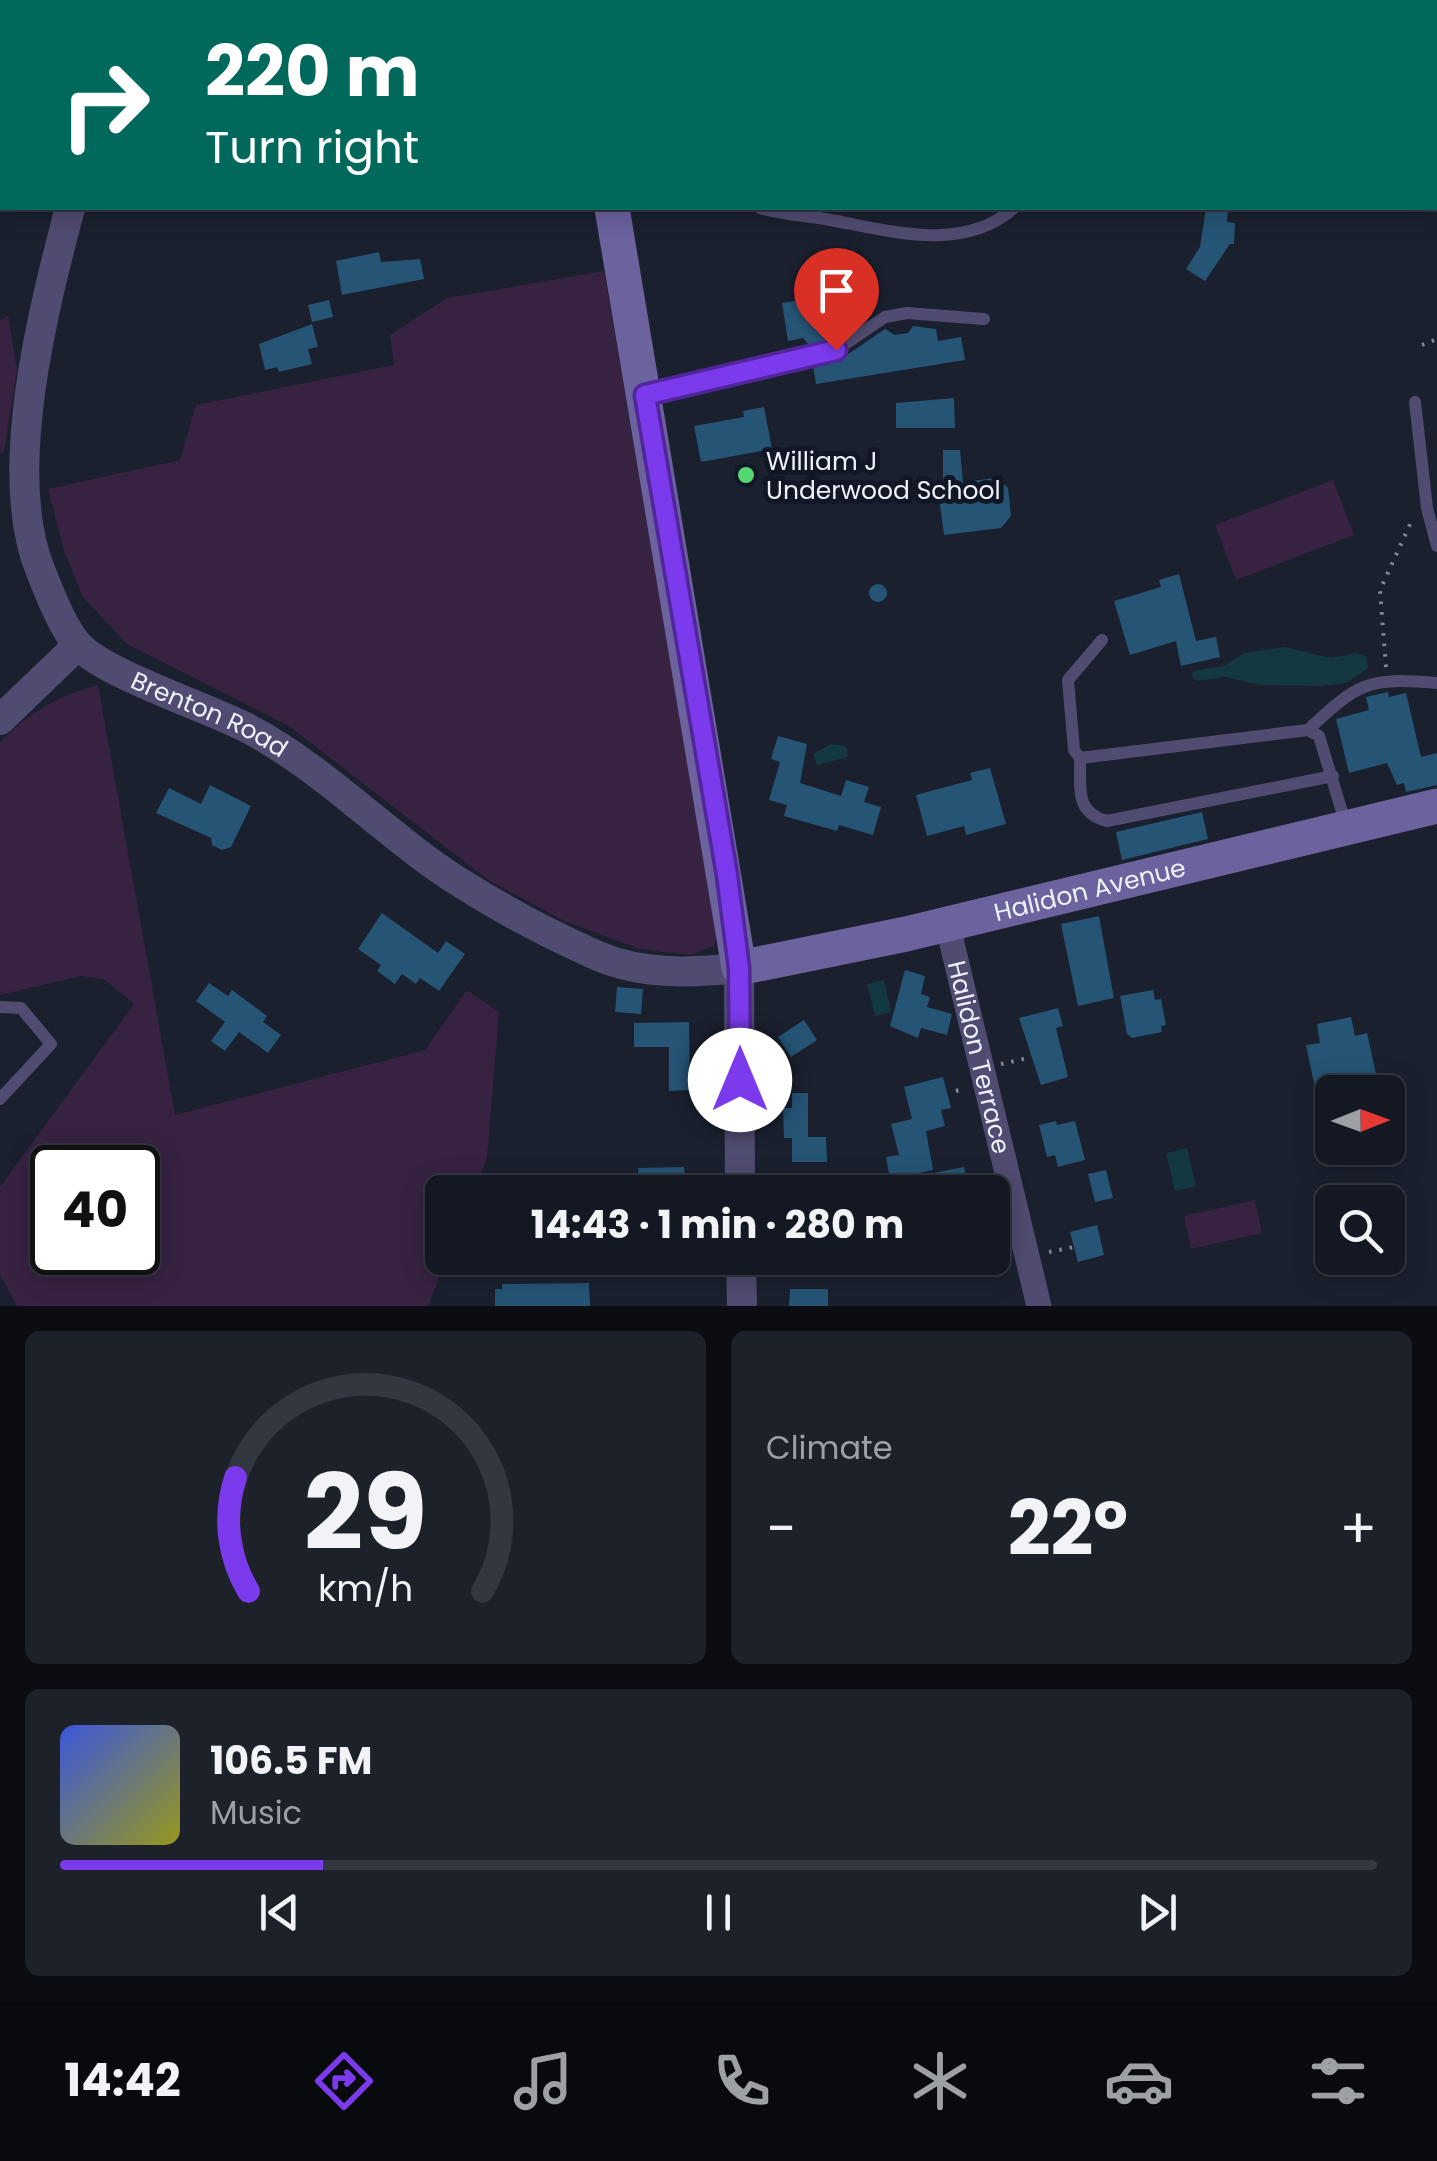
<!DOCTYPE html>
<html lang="en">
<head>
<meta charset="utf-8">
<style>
  :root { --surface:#141822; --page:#1d212a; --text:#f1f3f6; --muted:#9da0a5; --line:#333740; --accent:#7c3aed }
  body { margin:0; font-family:Poppins,sans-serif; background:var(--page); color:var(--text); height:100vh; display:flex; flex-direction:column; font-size:38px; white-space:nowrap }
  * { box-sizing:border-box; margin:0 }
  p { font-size:32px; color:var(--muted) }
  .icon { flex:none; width:55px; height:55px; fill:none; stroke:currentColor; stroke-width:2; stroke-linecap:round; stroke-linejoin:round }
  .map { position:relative; height:1306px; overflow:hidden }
  .drawer { display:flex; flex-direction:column; gap:25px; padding:25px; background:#0b0d13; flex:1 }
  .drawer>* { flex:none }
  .banner { position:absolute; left:0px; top:0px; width:1438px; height:210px; box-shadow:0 5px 25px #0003,0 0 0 2px var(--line); background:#00695c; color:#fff; overflow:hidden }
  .needle { width:65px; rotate:89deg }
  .tools { position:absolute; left:1315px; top:1075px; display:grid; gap:20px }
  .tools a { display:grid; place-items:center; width:90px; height:90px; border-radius:15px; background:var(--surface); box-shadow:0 5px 25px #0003,0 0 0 2px var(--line); font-size:50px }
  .speed { position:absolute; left:30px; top:1145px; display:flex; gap:20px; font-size:50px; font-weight:700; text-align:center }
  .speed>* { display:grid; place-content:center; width:130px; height:130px; border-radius:50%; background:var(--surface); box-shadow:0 5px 25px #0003,0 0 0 2px var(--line); line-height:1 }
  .speed .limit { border:5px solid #111; border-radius:15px; background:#fff; color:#111 }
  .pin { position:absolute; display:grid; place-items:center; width:85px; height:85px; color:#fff; margin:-102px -42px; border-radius:50% 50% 50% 0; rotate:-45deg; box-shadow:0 0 10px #0007 }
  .pin .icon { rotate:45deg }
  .me { position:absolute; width:110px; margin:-55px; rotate:0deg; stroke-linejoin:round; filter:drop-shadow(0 0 8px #0008) }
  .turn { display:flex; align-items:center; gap:35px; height:210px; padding:0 40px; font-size:45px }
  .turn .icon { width:130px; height:130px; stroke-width:2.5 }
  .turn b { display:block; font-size:70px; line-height:85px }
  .big { font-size:75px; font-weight:700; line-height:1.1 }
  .drawer .widget { flex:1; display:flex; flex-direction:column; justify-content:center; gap:15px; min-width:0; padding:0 35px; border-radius:15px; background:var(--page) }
  .drawer .dial { align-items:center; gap:0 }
  .dial svg { height:260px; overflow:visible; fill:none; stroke:var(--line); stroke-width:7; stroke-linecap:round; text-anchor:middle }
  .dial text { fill:var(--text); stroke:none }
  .song { display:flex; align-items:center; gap:30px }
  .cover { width:120px; height:120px; border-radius:15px; background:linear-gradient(135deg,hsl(230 70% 55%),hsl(60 70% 35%)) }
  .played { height:10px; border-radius:5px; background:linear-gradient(90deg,var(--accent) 20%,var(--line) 20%) }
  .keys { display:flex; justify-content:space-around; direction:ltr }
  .heat { display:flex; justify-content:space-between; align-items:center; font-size:55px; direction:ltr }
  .drawer .tiles { flex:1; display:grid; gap:25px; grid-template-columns:1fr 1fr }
  .widget:last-child { grid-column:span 2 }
  .trip { position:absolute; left:425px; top:1175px; width:585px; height:100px; border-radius:15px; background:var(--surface); box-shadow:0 5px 25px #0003,0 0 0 2px var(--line); font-weight:700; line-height:100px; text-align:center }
  .dock { display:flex; height:160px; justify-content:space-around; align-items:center; background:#080a0e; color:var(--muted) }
  .dock .icon { width:70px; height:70px }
  .dock .current { color:var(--accent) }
  .dock b { font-size:45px; color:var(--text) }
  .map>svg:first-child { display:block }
</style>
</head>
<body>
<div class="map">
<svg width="1437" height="1306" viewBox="0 0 1437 1306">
  <rect width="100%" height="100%" fill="#1a202e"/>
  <!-- green -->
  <path fill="#372242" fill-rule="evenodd" d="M 604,271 L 717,934 L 714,946 L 690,955 L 640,949 L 564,921 L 488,880 L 289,726 L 127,644 L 83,597 L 64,551 L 48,489 L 180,460 L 196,405 L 394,365 L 390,335 L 447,298 Z
    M 8,315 L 17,370 L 4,452 L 0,453 L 0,321 Z
    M 1333,480 L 1354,535 L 1236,580 L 1215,525 Z
    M 98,685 L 175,1115 L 425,1050 L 467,990 L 499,1012 L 487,1158 L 473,1192 L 442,1192 L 442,1258 L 447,1258 L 428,1306 L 17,1306 L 0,1275 L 0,1187 L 134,1004 L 104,979 L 81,976 L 0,995 L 0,742 C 31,711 56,697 98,685 ZM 52,1168 L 138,1168 L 138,1252 L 52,1252 Z
    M 1255,1200 L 1262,1233 L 1191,1249 L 1184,1216 Z"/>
  <!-- water -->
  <path fill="#133842" d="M 1285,647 L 1331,658 L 1355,653 L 1366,656 L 1368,668 L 1346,683 L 1322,686 L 1259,685 L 1225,677 L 1197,681 L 1192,676 L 1193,671 L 1224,666 L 1244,653 Z
    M 831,744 L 846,746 L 848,757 L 817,765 L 813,754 Z
    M 884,980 L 891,1012 L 875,1016 L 867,984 Z
    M 1187,1148 L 1196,1186 L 1175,1191 L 1166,1153 Z"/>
  <!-- building -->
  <path fill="#255475" d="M 1206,208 L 1228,208 L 1227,222 L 1235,223 L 1234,244 L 1230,244 L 1205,281 L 1186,269 L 1200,247 Z
    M 379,252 L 381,262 L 420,259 L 424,279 L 342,295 L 336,261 Z
    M 839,294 L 844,333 L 810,346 L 803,338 L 788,341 L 782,303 Z
    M 329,300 L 333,317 L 312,322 L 308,305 Z
    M 312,324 L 318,347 L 308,349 L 312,364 L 279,372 L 277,367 L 265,370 L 259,344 Z
    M 913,326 L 936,329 L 938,341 L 961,337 L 965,360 L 816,384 L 813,366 L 841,359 L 885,329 L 895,335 L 908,333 Z
    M 954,398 L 955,428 L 896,428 L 896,403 Z
    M 764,407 L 772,449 L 701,462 L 694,426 L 744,417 L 743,411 Z
    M 943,450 L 960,450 L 963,482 L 996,478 L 1008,488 L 1011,516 L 1001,528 L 944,535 L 937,482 L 943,481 Z
    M 1179,574 L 1196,641 L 1216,637 L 1220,657 L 1181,666 L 1176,641 L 1130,655 L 1114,601 L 1161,587 L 1159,580 Z
    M869 593a9 9 0 1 1 18 0a9 9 0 1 1-18 0Z
    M 1388,692 L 1389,697 L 1406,693 L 1421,757 L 1437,753 L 1437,785 L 1406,792 L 1404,783 L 1397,785 L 1387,763 L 1349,773 L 1336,719 L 1369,710 L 1366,697 Z
    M 778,736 L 807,744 L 800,783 L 841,796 L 846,780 L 869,787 L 864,802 L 881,807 L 873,835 L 839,825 L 837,831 L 784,816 L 787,805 L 769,800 L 780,762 L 771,759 Z
    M 990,768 L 1006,824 L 966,835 L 964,826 L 927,836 L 916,795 L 972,780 L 970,773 Z
    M 210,785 L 251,806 L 231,847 L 222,850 L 212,845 L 211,838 L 156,813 L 169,788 L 201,804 Z
    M 1202,812 L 1208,839 L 1122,860 L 1116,832 Z
    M 382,913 L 438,953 L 446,941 L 465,954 L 439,991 L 420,978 L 416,984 L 402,974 L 395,984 L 377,971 L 381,965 L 358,949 Z
    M 1099,916 L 1114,998 L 1078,1006 L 1061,924 Z
    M 905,970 L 925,976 L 921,994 L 930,997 L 927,1007 L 952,1014 L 947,1035 L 921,1028 L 918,1038 L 890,1026 Z
    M 209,983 L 228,996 L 232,990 L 267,1016 L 263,1022 L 281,1035 L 268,1053 L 239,1032 L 225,1051 L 211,1041 L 225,1022 L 196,1001 Z
    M 617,987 L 643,989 L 641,1014 L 615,1012 Z
    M 1153,990 L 1155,1000 L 1161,999 L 1166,1025 L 1161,1026 L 1162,1032 L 1132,1038 L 1127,1034 L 1120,996 Z
    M 1058,1008 L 1063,1026 L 1056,1028 L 1068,1077 L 1041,1085 L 1019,1018 Z
    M 1351,1017 L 1355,1036 L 1367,1033 L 1378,1083 L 1370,1085 L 1371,1092 L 1316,1093 L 1306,1045 L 1320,1043 L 1317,1024 Z
    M 804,1020 L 817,1040 L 791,1057 L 778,1037 Z
    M 689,1022 L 690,1090 L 669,1091 L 669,1047 L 634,1047 L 634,1023 Z
    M 943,1077 L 951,1108 L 941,1110 L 945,1126 L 926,1131 L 933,1170 L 890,1179 L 886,1157 L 899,1155 L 891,1124 L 912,1119 L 904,1087 Z
    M 792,1093 L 808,1093 L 808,1137 L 826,1137 L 827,1162 L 792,1162 L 792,1138 L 784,1138 L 783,1108 L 792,1108 Z
    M 1056,1121 L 1057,1125 L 1075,1121 L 1085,1160 L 1058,1167 L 1055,1155 L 1047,1157 L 1039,1125 Z
    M 684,1167 L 686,1189 L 639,1191 L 638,1168 Z
    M 964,1167 L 970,1192 L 932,1192 L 928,1174 Z
    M 1106,1170 L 1113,1198 L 1095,1202 L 1088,1174 Z
    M 1097,1225 L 1104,1255 L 1078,1262 L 1070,1232 Z
    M 589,1283 L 590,1306 L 495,1306 L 495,1289 L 502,1289 L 502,1284 Z
    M 790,1289 L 828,1289 L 828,1306 L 789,1306 Z"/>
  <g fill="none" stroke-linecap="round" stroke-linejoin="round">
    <!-- path -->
    <path stroke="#838894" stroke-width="4" stroke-dasharray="2.5 8" stroke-linecap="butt" d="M 1422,345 L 1437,339
      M 1386,667 L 1380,590 L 1412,520
      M 1001,1064 L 1028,1058
      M 956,1091 L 966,1088
      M 1049,1252 L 1074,1247"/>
    <!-- service -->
    <path stroke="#504b70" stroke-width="12" d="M 760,208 C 784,215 811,216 836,221 C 894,232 964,252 1014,208
      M 647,395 L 836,350 L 885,317 L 907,313 L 984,319
      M 1415,402 L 1427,508 L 1437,546
      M 1102,640 L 1068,680 L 1074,750 L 1080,758 L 1308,730 L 1319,736 L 1346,825
      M 1308,730 C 1358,683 1367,677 1437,683
      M 1080,758 C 1081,788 1074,812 1107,821 L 1333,776
      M 0,1007 L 21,1008 L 51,1044 L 0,1099"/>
    <!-- minor -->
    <g stroke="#504b70" stroke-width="25">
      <path d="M 0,74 L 2,77"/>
      <path id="s1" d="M 947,923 L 1039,1306"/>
    </g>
    <!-- tertiary -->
    <g stroke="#504b70" stroke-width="30">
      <path d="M 103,0 L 103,2"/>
      <path d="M 72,2 L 78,0"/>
      <path d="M 0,28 L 2,27"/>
      <path id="s2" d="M 70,208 C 44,307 0,474 41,572 C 50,594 63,629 79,646 C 107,675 209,708 249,729 C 328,771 389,839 464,885 C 505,911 553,936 598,956 C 643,975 692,973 739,968 L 740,1192"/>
      <path d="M 0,720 L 78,645"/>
      <path d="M 741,1258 L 742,1306"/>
    </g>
    <!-- secondary -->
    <g stroke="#6b629e" stroke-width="35">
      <path d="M 574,0 L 574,2"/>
      <path id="s3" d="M 612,208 L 739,968 L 906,934 L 1437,806"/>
    </g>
  </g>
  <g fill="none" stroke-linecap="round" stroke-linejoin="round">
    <!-- route casing -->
    <g stroke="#51269a" stroke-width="25">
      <path id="route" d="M 740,1080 L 739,968 L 727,875 L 645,395 L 836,350"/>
    </g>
    <!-- route -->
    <use href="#route" stroke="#7c3aed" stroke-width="18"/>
  </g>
  <!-- markers -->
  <circle fill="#56d671" stroke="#111724" stroke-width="4" cx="746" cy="475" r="10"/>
  <g text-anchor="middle" stroke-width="10" stroke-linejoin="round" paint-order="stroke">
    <!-- poi labels -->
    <g font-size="25" fill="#edf2fb" stroke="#111724" text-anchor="start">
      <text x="766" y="470">William J<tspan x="766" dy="29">Underwood School</tspan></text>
    </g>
    <!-- street labels -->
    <g font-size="25" fill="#edf2fb" stroke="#111724">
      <text dy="9" stroke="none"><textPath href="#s2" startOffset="602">Brenton Road</textPath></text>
      <text dy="9" stroke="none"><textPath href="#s3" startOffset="1130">Halidon Avenue</textPath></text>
      <text dy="9" stroke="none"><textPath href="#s1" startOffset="138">Halidon Terrace</textPath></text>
    </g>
  </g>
</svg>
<div class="tools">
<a><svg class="needle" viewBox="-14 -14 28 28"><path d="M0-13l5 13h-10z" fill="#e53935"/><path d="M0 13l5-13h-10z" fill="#9da0a5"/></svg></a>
<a><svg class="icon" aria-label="search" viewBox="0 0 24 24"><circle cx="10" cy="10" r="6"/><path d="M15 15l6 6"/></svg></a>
</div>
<div class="speed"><div class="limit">40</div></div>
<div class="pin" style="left:836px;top:350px;background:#d93025"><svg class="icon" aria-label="arrive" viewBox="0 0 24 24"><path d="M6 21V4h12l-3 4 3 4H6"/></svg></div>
<svg class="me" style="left:740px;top:1080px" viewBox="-20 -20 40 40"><circle r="19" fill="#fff"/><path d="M0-13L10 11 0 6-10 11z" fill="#7c3aed"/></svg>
<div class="trip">14:43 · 1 min · 280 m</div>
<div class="banner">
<div class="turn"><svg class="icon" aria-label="right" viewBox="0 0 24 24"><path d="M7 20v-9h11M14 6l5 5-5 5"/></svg><div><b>220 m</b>Turn right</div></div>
</div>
</div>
<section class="drawer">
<div class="tiles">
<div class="widget dial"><svg viewBox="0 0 100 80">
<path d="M14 69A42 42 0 1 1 86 69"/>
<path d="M14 69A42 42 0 0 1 10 34" stroke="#7c3aed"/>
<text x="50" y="56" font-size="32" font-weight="700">29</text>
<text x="50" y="72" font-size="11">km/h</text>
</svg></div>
<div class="widget"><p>Climate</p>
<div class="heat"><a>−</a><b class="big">22°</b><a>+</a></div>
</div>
<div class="widget">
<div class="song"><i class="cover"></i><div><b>106.5 FM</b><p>Music</p></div></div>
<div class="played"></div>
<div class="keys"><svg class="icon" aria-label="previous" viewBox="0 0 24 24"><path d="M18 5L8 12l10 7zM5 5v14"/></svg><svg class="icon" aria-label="pause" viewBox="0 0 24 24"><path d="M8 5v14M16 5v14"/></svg><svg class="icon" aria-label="next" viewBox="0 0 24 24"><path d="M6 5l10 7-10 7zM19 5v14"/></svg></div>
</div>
</div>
</section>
<nav class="dock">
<b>14:42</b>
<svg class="icon current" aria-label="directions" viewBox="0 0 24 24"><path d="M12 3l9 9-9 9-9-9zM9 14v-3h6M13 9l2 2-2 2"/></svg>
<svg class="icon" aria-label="music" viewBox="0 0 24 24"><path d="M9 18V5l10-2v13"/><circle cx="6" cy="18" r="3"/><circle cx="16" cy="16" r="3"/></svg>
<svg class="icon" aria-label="phone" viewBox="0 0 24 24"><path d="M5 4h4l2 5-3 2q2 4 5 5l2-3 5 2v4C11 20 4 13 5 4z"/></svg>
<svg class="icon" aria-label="climate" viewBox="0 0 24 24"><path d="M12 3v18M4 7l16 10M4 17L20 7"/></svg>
<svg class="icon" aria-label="car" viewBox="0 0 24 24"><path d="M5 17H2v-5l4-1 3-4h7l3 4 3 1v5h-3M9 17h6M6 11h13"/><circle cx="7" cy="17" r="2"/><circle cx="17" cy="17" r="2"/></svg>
<svg class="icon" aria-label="filters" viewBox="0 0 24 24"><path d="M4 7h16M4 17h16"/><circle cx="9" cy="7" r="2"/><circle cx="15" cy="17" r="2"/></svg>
</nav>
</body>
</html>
